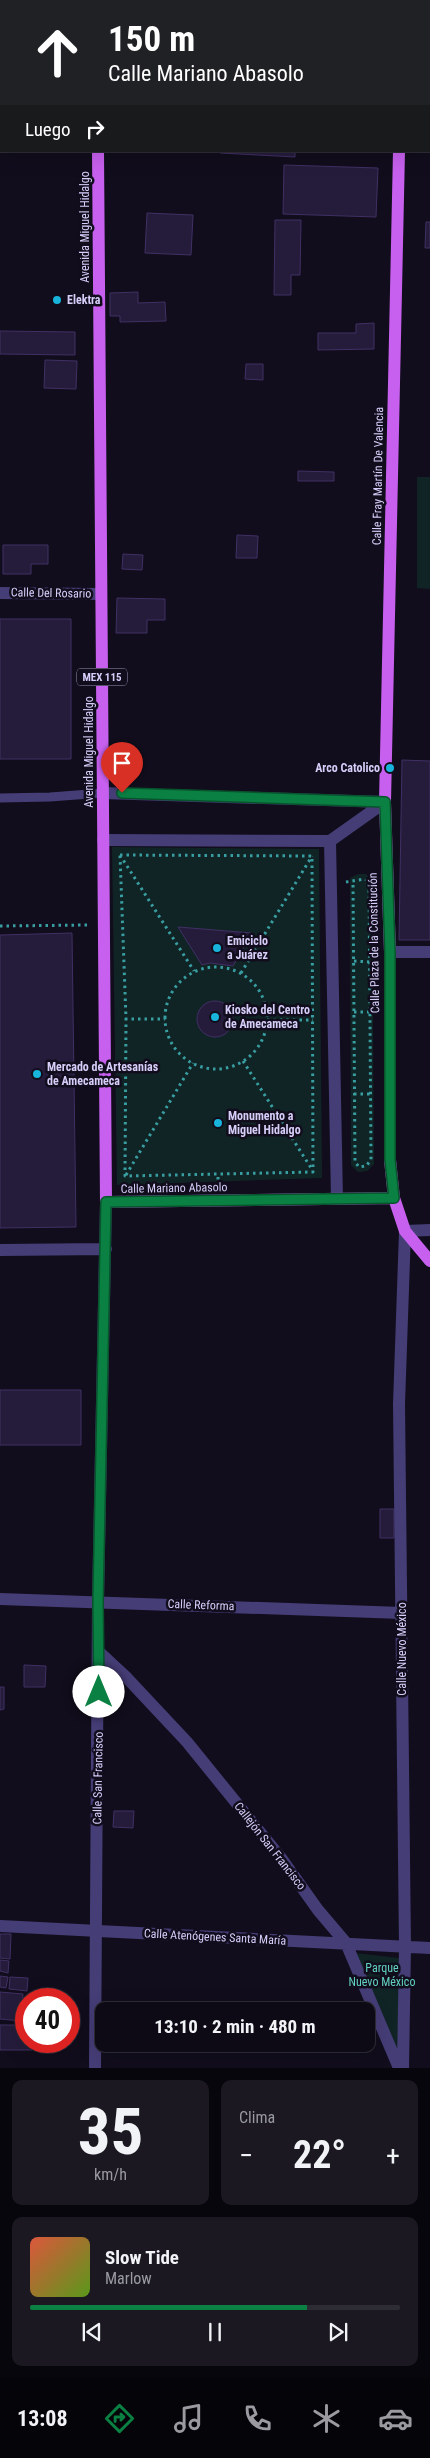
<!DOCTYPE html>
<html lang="es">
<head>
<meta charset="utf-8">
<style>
  :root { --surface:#0d0a15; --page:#1b1822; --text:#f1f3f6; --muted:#9a9aa0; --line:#2d2b34; --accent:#0b8043 }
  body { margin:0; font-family:"Roboto Condensed",sans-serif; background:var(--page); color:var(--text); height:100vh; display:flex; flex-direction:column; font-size:19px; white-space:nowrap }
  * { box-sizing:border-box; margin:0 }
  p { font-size:16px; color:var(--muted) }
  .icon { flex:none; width:28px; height:28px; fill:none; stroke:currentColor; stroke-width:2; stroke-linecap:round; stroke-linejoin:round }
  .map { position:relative; height:2068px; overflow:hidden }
  .side { display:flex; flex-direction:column; gap:12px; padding:12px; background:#07060c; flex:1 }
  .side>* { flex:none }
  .top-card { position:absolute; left:0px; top:0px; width:430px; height:152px; box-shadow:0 5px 20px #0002,0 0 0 1px var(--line); background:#202124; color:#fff; overflow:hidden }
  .speed { position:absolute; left:15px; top:1988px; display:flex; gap:10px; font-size:25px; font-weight:700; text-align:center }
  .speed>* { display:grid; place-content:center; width:65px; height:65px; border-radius:50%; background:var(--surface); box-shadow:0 5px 20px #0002,0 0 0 1px var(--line); line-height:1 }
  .speed .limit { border:8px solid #d22; background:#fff; color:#111 }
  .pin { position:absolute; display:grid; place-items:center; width:42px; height:42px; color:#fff; margin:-51px -21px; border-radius:50% 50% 50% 0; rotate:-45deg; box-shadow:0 0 5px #0007 }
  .pin .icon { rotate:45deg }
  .me { position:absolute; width:55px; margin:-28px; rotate:0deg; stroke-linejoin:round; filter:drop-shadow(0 0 4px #0008) }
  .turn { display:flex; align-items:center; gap:18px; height:105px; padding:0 25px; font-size:22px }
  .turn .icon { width:65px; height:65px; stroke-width:2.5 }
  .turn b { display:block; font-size:35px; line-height:42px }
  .then { display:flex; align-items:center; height:48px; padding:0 25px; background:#0003; gap:10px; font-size:19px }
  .big { font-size:38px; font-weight:700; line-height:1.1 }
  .side .tile { flex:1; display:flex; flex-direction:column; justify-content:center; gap:8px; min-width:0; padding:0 18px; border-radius:10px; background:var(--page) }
  .side .dial { align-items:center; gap:0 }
  .dial b { font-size:65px; line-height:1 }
  .song { display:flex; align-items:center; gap:15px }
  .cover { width:60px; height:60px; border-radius:8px; background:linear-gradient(135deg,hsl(10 70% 55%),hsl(90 70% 35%)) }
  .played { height:5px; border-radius:2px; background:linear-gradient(90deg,var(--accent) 75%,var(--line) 75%) }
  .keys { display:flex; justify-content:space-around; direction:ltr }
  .heat { display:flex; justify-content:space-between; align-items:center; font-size:28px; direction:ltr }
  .side .tiles { flex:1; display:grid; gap:12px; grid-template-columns:1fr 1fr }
  .tile:last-child { grid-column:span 2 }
  .trip { position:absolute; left:95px; top:2002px; width:280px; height:50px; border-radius:10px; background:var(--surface); box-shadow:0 5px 20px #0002,0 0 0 1px var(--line); font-weight:700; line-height:50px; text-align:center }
  .tab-bar { display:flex; height:80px; justify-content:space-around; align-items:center; background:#050408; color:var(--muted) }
  .tab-bar .icon { width:35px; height:35px }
  .tab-bar .on { color:var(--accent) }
  .tab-bar b { font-size:22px; color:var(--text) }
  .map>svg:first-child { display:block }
</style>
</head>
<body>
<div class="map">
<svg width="430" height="2068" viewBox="0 0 430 2068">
  <rect width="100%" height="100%" fill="#110d1c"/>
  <!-- green -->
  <path fill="#112425" d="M 417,477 L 430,477 L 430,589 L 417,588 Z
    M 112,847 L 319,849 L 322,1178 L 117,1185 Z
    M 358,874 L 366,874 L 372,879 L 374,1164 L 367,1171 L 358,1172 L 351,1165 L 350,878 Z
    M 355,1953 L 399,1958 L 401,2063 Z"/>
  <!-- building -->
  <path fill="#251c3b" stroke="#403064" d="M 220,151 L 295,151 L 295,157 L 220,153 Z
    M 284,165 L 378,168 L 376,217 L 283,214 Z
    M 147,213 L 193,215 L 191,255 L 145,253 Z
    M 275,220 L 301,220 L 300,275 L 291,275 L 291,295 L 274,295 Z
    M 426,222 L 430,222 L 430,248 L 425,248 Z
    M 138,292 L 138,303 L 165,302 L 166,321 L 120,322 L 120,316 L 110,316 L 110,293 Z
    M 374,323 L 374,349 L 318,350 L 318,333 L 356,333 L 356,324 Z
    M 0,331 L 75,332 L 75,355 L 0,354 Z
    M 45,360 L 77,361 L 76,389 L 44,388 Z
    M 246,364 L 263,364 L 263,380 L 245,379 Z
    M 298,471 L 334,472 L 334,481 L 298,481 Z
    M 237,535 L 258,536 L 257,558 L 236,558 Z
    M 3,545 L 48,545 L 48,564 L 31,564 L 31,574 L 3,574 Z
    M 123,554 L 143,555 L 142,570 L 122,569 Z
    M 117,598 L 165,599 L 165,620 L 147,620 L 147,633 L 116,633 Z
    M 0,619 L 71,619 L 71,759 L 0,759 Z
    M 402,760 L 430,761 L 430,940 L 399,940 Z
    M 178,927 L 252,933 L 233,966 L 210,963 L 202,965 Z
    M 72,933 L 76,1227 L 0,1228 L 0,935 Z
    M197 1019a18 18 0 1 1 36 0a18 18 0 1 1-36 0Z
    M 0,1390 L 81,1390 L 81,1445 L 0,1445 Z
    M 380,1509 L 394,1509 L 394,1538 L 380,1538 Z
    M 24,1665 L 46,1666 L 45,1687 L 24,1687 Z
    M 0,1687 L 4,1687 L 4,1709 L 0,1710 Z
    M 114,1811 L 134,1811 L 133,1828 L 113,1827 Z
    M 0,1934 L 11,1934 L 10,1959 L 0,1958 Z
    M 0,1960 L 9,1961 L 8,1973 L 0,1971 Z
    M 0,1976 L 8,1977 L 6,1988 L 0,1987 Z
    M 10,1977 L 28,1978 L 27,1991 L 9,1989 Z
    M 0,1992 L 23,1994 L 21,2021 L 0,2019 Z
    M 0,2025 L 26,2025 L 26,2041 L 32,2041 L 32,2050 L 0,2050 Z"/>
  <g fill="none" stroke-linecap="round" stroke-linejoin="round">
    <!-- path -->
    <path stroke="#399ea2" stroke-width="3" stroke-dasharray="2.5 4" stroke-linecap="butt" d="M 120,855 L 312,856 L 313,1172 L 125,1176 L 126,1019 Z
      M 120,855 L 194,971
      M 346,882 L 365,879 L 369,882 L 371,1160 L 366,1166 L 359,1167 L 355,1162 L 353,882
      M 0,926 L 89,925
      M 354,961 L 369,962
      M165 1018a51 51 0 1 1 102 0a51 51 0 1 1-102 0Z
      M 241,973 L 312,856
      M 354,1012 L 370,1012
      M 125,1019 L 165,1019
      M 267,1020 L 313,1020
      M 243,1061 L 313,1171
      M 354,1094 L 370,1094
      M 126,1175 L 193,1063
      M 218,1186 L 218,1174"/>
    <!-- service -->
    <path stroke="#453d76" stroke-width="9" d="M 0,798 L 50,797 L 103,793"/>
    <!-- minor -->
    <path stroke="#453d76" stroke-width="12" d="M 0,104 L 1,104
      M 429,125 L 430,125
      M 0,593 L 101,594
      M 103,793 L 385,802
      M 103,840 L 330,841 L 385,802
      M 330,841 L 337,1199
      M 390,952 L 430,952
      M 0,1599 L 402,1613
      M 99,1652 L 127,1678 L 187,1742 L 281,1858 L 318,1910 L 346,1943 L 399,2068
      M 0,1926 L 430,1948
      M 403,2068 L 405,1947 L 399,1404 L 405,1231 L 430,1230"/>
    <!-- tertiary -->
    <path stroke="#453d76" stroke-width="12" d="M 0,1250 L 106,1249
      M 95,2068 L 98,1601 L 106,1202"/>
    <!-- primary -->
    <path stroke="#c760ee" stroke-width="12" d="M 102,1 L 102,0
      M 400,1 L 400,0
      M 98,151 L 106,1202 L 394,1198
      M 399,151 L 385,802 L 390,952 L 390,1160 L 394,1198 L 405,1231 L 430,1261"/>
  </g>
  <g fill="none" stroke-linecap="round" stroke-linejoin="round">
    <!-- route casing -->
    <g stroke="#07532c" stroke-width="12">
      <path id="route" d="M 99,1692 L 98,1601 L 106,1202 L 394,1198 L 390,1160 L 390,952 L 385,802 L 122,793"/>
    </g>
    <!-- route -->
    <use href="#route" stroke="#0b8043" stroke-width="9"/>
  </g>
  <!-- markers -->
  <g fill="#18b4dc" stroke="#110d1c" stroke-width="2">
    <circle cx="57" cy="300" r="5"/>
    <circle cx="390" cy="768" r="5"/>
    <circle cx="217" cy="948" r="5"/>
    <circle cx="215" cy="1017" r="5"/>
    <circle cx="37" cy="1074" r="5"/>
    <circle cx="218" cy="1123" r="5"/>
  </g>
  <g text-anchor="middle" stroke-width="5" stroke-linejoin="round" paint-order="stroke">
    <!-- shield labels -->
    <rect fill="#110d1c" stroke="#9c94b7" stroke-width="1" x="77" y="668.5" width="50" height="17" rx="4"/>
    <g font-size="11" font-weight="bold" fill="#d7cefa">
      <text x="102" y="681">MEX 115</text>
    </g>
    <!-- street labels -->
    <g font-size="12" fill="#d7cefa" stroke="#110d1c">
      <text transform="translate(85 227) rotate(-90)" y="4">Avenida Miguel Hidalgo</text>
      <text transform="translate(378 476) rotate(-89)" y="4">Calle Fray Martín De Valencia</text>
      <text transform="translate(51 593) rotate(1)" y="4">Calle Del Rosario</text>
      <text transform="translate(89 752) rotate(-90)" y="4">Avenida Miguel Hidalgo</text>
      <text transform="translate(374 943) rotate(-91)" y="4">Calle Plaza de la Constitución</text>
      <text transform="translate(174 1188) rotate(-1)" y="4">Calle Mariano Abasolo</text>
      <text transform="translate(201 1605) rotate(2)" y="4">Calle Reforma</text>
      <text transform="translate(402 1649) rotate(-90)" y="4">Calle Nuevo México</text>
      <text transform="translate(98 1778) rotate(-89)" y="4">Calle San Francisco</text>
      <text transform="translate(270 1846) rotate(52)" y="4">Callejón San Francisco</text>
      <text transform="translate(215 1937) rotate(3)" y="4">Calle Atenógenes Santa María</text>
    </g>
    <!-- poi labels -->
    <g font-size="12" font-weight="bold" fill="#d7cefa" stroke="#110d1c" text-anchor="start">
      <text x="67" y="304">Elektra</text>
      <text x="380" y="772" text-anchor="end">Arco Catolico</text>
      <text x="227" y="945">Emiciclo<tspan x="227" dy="14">a Juárez</tspan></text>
      <text x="225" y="1014">Kiosko del Centro<tspan x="225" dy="14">de Amecameca</tspan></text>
      <text x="47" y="1071">Mercado de Artesanías<tspan x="47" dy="14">de Amecameca</tspan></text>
      <text x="228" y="1120">Monumento a<tspan x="228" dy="14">Miguel Hidalgo</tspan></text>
    </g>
    <!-- park labels -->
    <g font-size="12" fill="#62d1c0" stroke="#110d1c">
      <text x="382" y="1972">Parque<tspan x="382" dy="14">Nuevo México</tspan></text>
    </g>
  </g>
</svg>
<div class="speed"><div class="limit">40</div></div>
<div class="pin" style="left:122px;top:793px;background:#d93025"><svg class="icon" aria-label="arrive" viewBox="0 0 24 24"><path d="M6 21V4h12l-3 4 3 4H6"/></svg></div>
<svg class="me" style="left:99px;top:1692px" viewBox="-20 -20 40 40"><circle r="19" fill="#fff"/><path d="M0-13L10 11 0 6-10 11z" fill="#0b8043"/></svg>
<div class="trip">13:10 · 2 min · 480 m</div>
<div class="top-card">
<div class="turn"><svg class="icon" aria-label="ahead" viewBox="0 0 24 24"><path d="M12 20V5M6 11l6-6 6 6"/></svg><div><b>150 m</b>Calle Mariano Abasolo</div></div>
<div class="then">Luego<svg class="icon" aria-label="right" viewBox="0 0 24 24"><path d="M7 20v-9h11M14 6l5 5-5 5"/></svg></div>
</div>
</div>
<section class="side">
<div class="tiles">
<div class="tile dial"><b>35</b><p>km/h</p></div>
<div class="tile"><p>Clima</p>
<div class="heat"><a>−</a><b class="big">22°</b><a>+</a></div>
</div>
<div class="tile">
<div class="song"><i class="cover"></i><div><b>Slow Tide</b><p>Marlow</p></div></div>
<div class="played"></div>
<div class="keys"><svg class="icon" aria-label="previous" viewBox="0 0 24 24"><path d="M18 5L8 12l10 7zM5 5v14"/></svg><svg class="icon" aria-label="pause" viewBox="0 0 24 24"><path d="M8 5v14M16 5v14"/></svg><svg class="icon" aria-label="next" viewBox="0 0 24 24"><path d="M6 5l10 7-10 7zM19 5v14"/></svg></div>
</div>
</div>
</section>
<nav class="tab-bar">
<b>13:08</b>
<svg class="icon on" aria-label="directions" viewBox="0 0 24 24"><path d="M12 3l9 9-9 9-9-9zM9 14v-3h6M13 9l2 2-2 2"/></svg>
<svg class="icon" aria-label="music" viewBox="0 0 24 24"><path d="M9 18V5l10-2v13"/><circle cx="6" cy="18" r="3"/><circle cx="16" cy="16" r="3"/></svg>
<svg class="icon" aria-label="phone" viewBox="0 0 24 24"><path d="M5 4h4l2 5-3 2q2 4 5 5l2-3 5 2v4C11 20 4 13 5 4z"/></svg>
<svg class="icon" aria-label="climate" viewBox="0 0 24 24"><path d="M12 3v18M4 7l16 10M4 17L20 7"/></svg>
<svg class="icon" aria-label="car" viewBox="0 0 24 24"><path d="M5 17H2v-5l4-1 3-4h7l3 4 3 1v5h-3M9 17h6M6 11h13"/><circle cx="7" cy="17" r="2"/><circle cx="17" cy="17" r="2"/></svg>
</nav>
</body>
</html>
